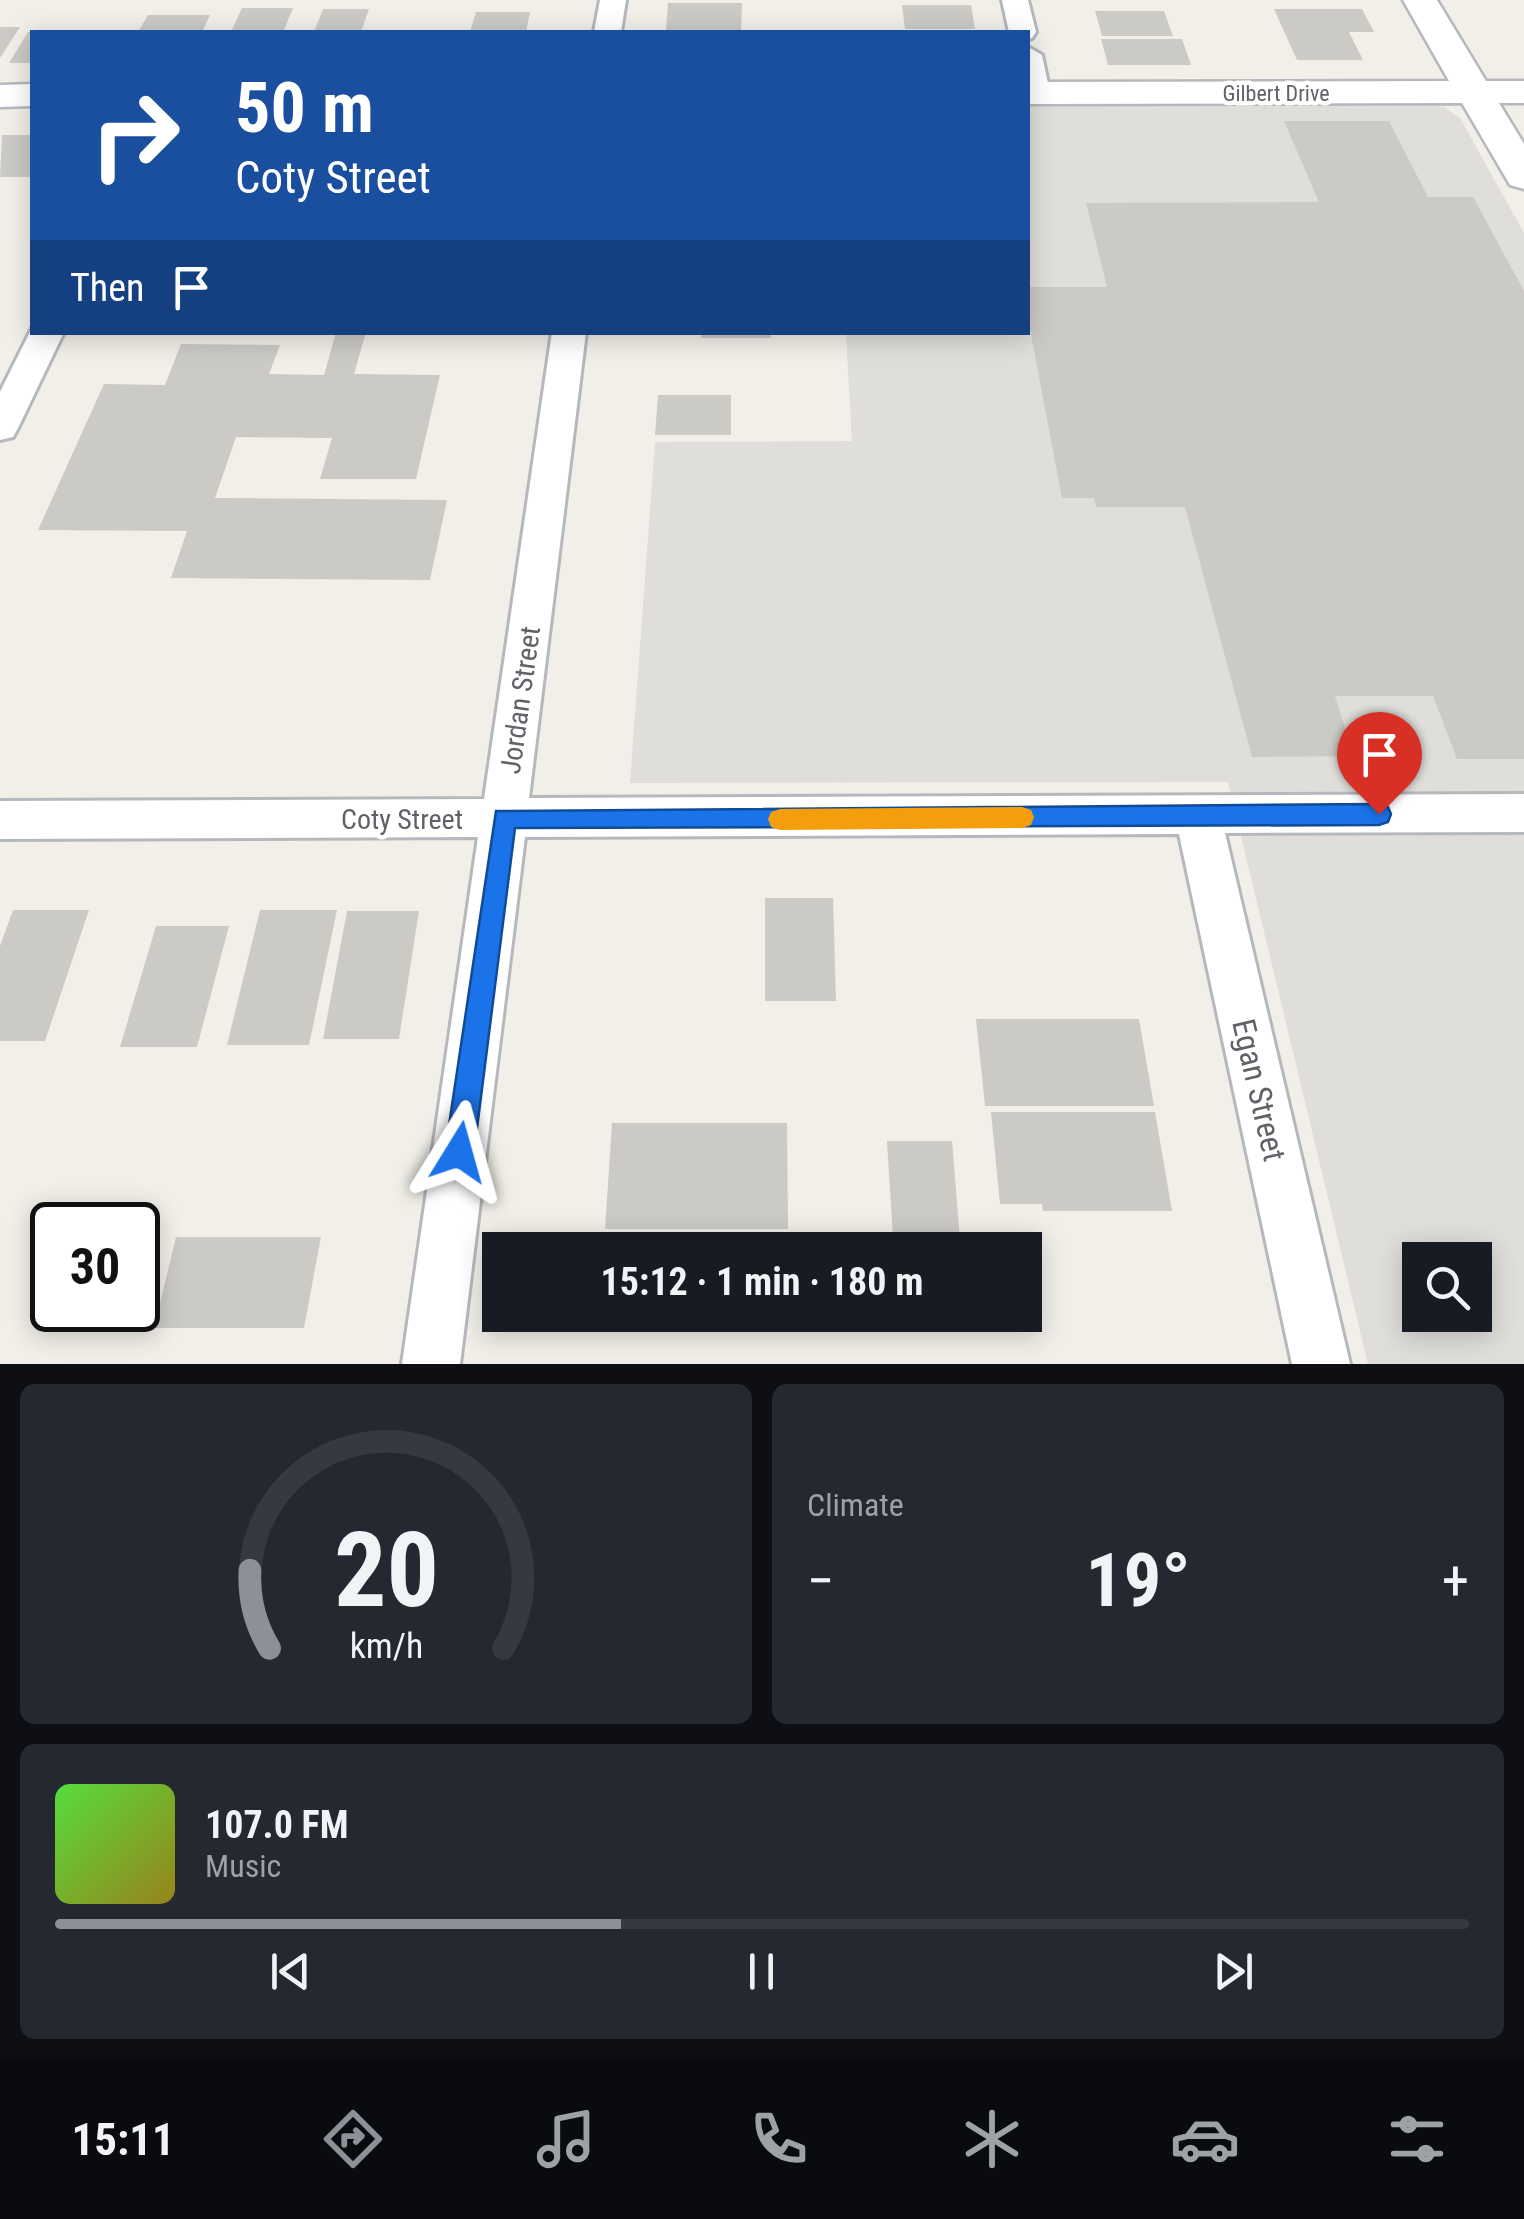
<!DOCTYPE html>
<html lang="en">
<head>
<meta charset="utf-8">
<style>
  :root { --surface:#171b24; --page:#242831; --text:#f1f3f6; --muted:#9ea1a6; --line:#363941; --accent:#8c9099 }
  body { margin:0; font-family:"Roboto Condensed",sans-serif; background:var(--page); color:var(--text); height:100vh; display:flex; flex-direction:column; font-size:38px; white-space:nowrap }
  * { box-sizing:border-box; margin:0 }
  p { font-size:32px; color:var(--muted) }
  .icon { flex:none; width:55px; height:55px; fill:none; stroke:currentColor; stroke-width:2; stroke-linecap:round; stroke-linejoin:round }
  .map { position:relative; height:1364px; overflow:hidden }
  .sheet { display:flex; flex-direction:column; gap:20px; padding:20px; background:#0d0f14; flex:1 }
  .sheet>* { flex:none }
  .guide { position:absolute; left:30px; top:30px; width:1000px; height:305px; border-radius:0px; box-shadow:0 5px 25px #0003; background:#1a4fa0; color:#fff; overflow:hidden }
  .buttons { position:absolute; left:1402px; top:1242px; display:grid; gap:20px }
  .buttons a { display:grid; place-items:center; width:90px; height:90px; border-radius:0px; background:var(--surface); box-shadow:0 5px 25px #0003; font-size:50px }
  .speed { position:absolute; left:30px; top:1202px; display:flex; gap:20px; font-size:50px; font-weight:700; text-align:center }
  .speed>* { display:grid; place-content:center; width:130px; height:130px; border-radius:50%; background:var(--surface); box-shadow:0 5px 25px #0003; line-height:1 }
  .speed .limit { border:5px solid #111; border-radius:15px; background:#fff; color:#111 }
  .pin { position:absolute; display:grid; place-items:center; width:85px; height:85px; color:#fff; margin:-102px -42px; border-radius:50% 50% 50% 0; rotate:-45deg; box-shadow:0 0 10px #0007 }
  .pin .icon { rotate:45deg }
  .me { position:absolute; width:110px; margin:-55px; rotate:8deg; stroke-linejoin:round; filter:drop-shadow(0 0 8px #0008) }
  .turn { display:flex; align-items:center; gap:35px; height:210px; padding:0 40px; font-size:45px }
  .turn .icon { width:130px; height:130px; stroke-width:2.5 }
  .turn b { display:block; font-size:70px; line-height:85px }
  .then { display:flex; align-items:center; height:95px; padding:0 40px; background:#0003; gap:20px; font-size:38px }
  .big { font-size:75px; font-weight:700; line-height:1.1 }
  .sheet .widget { flex:1; display:flex; flex-direction:column; justify-content:center; gap:15px; min-width:0; padding:0 35px; border-radius:15px; background:var(--page) }
  .sheet .dial { align-items:center; gap:0 }
  .dial svg { height:260px; overflow:visible; fill:none; stroke:var(--line); stroke-width:7; stroke-linecap:round; text-anchor:middle }
  .dial text { fill:var(--text); stroke:none }
  .song { display:flex; align-items:center; gap:30px }
  .cover { width:120px; height:120px; border-radius:15px; background:linear-gradient(135deg,hsl(110 70% 55%),hsl(50 70% 35%)) }
  .played { height:10px; border-radius:5px; background:linear-gradient(90deg,var(--accent) 40%,var(--line) 40%) }
  .keys { display:flex; justify-content:space-around; direction:ltr }
  .heat { display:flex; justify-content:space-between; align-items:center; font-size:55px; direction:ltr }
  .sheet .tiles { flex:1; display:grid; gap:20px; grid-template-columns:1fr 1fr }
  .widget:last-child { grid-column:span 2 }
  .trip { position:absolute; left:482px; top:1232px; width:560px; height:100px; border-radius:0px; background:var(--surface); box-shadow:0 5px 25px #0003; font-weight:700; line-height:100px; text-align:center }
  .tab-bar { display:flex; height:160px; justify-content:space-around; align-items:center; background:#090b0e; color:var(--muted) }
  .tab-bar .icon { width:70px; height:70px }
  .tab-bar .current { color:var(--accent) }
  .tab-bar b { font-size:45px; color:var(--text) }
  .map>svg:first-child { display:block }
</style>
</head>
<body>
<div class="map">
<svg width="1524" height="1364" viewBox="0 0 1524 1364">
  <rect width="100%" height="100%" fill="#f1efe8"/>
  <!-- industrial -->
  <path fill="#e0deda" fill-rule="evenodd" d="M 1028,104 L 1420,104 L 1444,107 L 1460,118 L 1524,233 L 1524,1364 L 1368,1364 L 1228,782 L 630,783 L 655,442 L 852,441 L 846,333 L 1028,332 ZM 1420,1260 L 1475,1260 L 1475,1315 L 1420,1315 Z"/>
  <!-- building -->
  <path fill="#cccac5" d="M 668,3 L 742,3 L 741,30 L 666,30 Z
    M 902,5 L 971,5 L 975,29 L 905,29 Z
    M 242,8 L 293,8 L 283,32 L 231,32 Z
    M 323,9 L 369,9 L 361,32 L 314,32 Z
    M 1274,9 L 1362,9 L 1374,32 L 1349,32 L 1363,60 L 1297,60 Z
    M 1095,11 L 1164,11 L 1173,36 L 1102,36 Z
    M 476,12 L 530,12 L 526,32 L 470,32 Z
    M 148,15 L 210,15 L 202,32 L 138,32 Z
    M 0,27 L 20,27 L 0,58 Z
    M 28,32 L 32,32 L 32,63 L 9,63 Z
    M 1101,39 L 1182,39 L 1191,65 L 1108,65 Z
    M 1284,121 L 1389,121 L 1428,197 L 1473,197 L 1524,291 L 1524,759 L 1457,759 L 1433,696 L 1335,696 L 1354,756 L 1252,757 L 1185,507 L 1096,507 L 1094,498 L 1062,498 L 1028,319 L 1028,287 L 1107,287 L 1086,203 L 1319,202 Z
    M 2,135 L 32,135 L 32,177 L 0,177 Z
    M 336,332 L 366,332 L 354,374 L 440,375 L 416,479 L 320,479 L 332,438 L 236,437 L 215,498 L 447,500 L 430,580 L 171,578 L 187,531 L 38,530 L 104,384 L 165,385 L 181,344 L 280,345 L 269,374 L 324,375 Z
    M 701,332 L 771,332 L 771,338 L 701,338 Z
    M 658,395 L 731,395 L 731,435 L 655,435 Z
    M 765,898 L 833,898 L 836,1001 L 765,1001 Z
    M 13,910 L 89,910 L 45,1041 L 0,1041 L 0,946 Z
    M 260,910 L 337,910 L 309,1045 L 227,1045 Z
    M 347,911 L 419,911 L 399,1039 L 323,1039 Z
    M 156,926 L 229,926 L 197,1047 L 120,1047 Z
    M 976,1019 L 1139,1019 L 1154,1106 L 985,1106 Z
    M 991,1112 L 1155,1112 L 1172,1211 L 1043,1211 L 1042,1204 L 1000,1204 Z
    M 612,1123 L 787,1123 L 788,1229 L 605,1229 Z
    M 887,1141 L 952,1141 L 960,1239 L 893,1239 Z
    M 176,1237 L 321,1237 L 304,1328 L 154,1328 Z"/>
  <g fill="none" stroke-linecap="round" stroke-linejoin="round">
    <!-- minor casing -->
    <g stroke="#b5b8bc" stroke-width="6">
      <path id="minor" d="M 600,0 L 626,0 L 621,32 L 594,32 Z
        M 1002,0 L 1028,0 L 1036,32 L 1032,38 L 1028,39 L 1028,32 L 1009,32 Z
        M 1028,47 L 1042,55 L 1050,93 L 1046,99 L 1028,99 Z
        M 32,328 L 32,332 L 64,332 L 18,428 L 13,437 L 0,440 L 0,392 Z
        M 552,332 L 586,332 L 529,798 L 1524,794 L 1524,832 L 1225,833 L 1350,1364 L 1292,1364 L 1179,834 L 525,837 L 460,1364 L 402,1364 L 478,837 L 0,839 L 0,801 L 484,799 Z"/>
    </g>
    <!-- tertiary casing -->
    <g stroke="#b5b8bc" stroke-width="5">
      <path id="tertiary" d="M 1403,0 L 1437,0 L 1486,81 L 1524,81 L 1524,103 L 1499,103 L 1524,144 L 1524,189 L 1510,185 L 1462,103 L 1028,104 L 1028,82 L 1449,81 Z
        M 32,84 L 32,106 L 0,107 L 0,85 Z"/>
    </g>
    <!-- minor -->
    <use href="#minor" fill="#fff" fill-rule="evenodd"/>
    <!-- tertiary -->
    <use href="#tertiary" fill="#fff" fill-rule="evenodd"/>
  </g>
  <!-- route -->
  <path fill="#1a73e8" stroke="#114b97" stroke-width="2.5" d="M 1379,804 L 1388,807 L 1391,814 L 1388,822 L 1379,825 L 515,828 L 474,1152 L 469,1161 L 459,1166 L 449,1161 L 445,1152 L 496,811 Z"/>
  <!-- slow -->
  <path fill="#f59e0b" d="M 1022,807 L 1031,810 L 1034,817 L 1031,825 L 1022,828 L 780,830 L 771,827 L 768,819 L 771,812 L 780,809 Z"/>
  <g text-anchor="middle" stroke-width="9" stroke-linejoin="round" paint-order="stroke">
    <!-- far-street labels -->
    <g font-size="22" fill="#5f6368" stroke="#fff">
      <text x="1276" y="101">Gilbert Drive</text>
    </g>
    <!-- street labels -->
    <g font-size="28" fill="#5f6368" stroke="#fff">
      <text transform="translate(520 700) rotate(-82)" y="10">Jordan Street</text>
      <text x="402" y="829">Coty Street</text>
    </g>
    <!-- near-street labels -->
    <g font-size="32" fill="#5f6368" stroke="#fff">
      <text transform="translate(1259 1090) rotate(77)" y="11">Egan Street</text>
    </g>
  </g>
</svg>
<div class="buttons">
<a><svg class="icon" aria-label="search" viewBox="0 0 24 24"><circle cx="10" cy="10" r="6"/><path d="M15 15l6 6"/></svg></a>
</div>
<div class="speed"><div class="limit">30</div></div>
<div class="pin" style="left:1379px;top:814px;background:#d93025"><svg class="icon" aria-label="arrive" viewBox="0 0 24 24"><path d="M6 21V4h12l-3 4 3 4H6"/></svg></div>
<svg class="me" style="left:459px;top:1152px" viewBox="-20 -20 40 40"><path d="M0-17L14 15 0 8-14 15z" fill="#1a73e8" stroke="#fff" stroke-width="4"/></svg>
<div class="trip">15:12 · 1 min · 180 m</div>
<div class="guide">
<div class="turn"><svg class="icon" aria-label="right" viewBox="0 0 24 24"><path d="M7 20v-9h11M14 6l5 5-5 5"/></svg><div><b>50 m</b>Coty Street</div></div>
<div class="then">Then<svg class="icon" aria-label="arrive" viewBox="0 0 24 24"><path d="M6 21V4h12l-3 4 3 4H6"/></svg></div>
</div>
</div>
<section class="sheet">
<div class="tiles">
<div class="widget dial"><svg viewBox="0 0 100 80">
<path d="M14 69A42 42 0 1 1 86 69"/>
<path d="M14 69A42 42 0 0 1 8 45" stroke="#8c9099"/>
<text x="50" y="56" font-size="32" font-weight="700">20</text>
<text x="50" y="72" font-size="11">km/h</text>
</svg></div>
<div class="widget"><p>Climate</p>
<div class="heat"><a>−</a><b class="big">19°</b><a>+</a></div>
</div>
<div class="widget">
<div class="song"><i class="cover"></i><div><b>107.0 FM</b><p>Music</p></div></div>
<div class="played"></div>
<div class="keys"><svg class="icon" aria-label="previous" viewBox="0 0 24 24"><path d="M18 5L8 12l10 7zM5 5v14"/></svg><svg class="icon" aria-label="pause" viewBox="0 0 24 24"><path d="M8 5v14M16 5v14"/></svg><svg class="icon" aria-label="next" viewBox="0 0 24 24"><path d="M6 5l10 7-10 7zM19 5v14"/></svg></div>
</div>
</div>
</section>
<nav class="tab-bar">
<b>15:11</b>
<svg class="icon current" aria-label="directions" viewBox="0 0 24 24"><path d="M12 3l9 9-9 9-9-9zM9 14v-3h6M13 9l2 2-2 2"/></svg>
<svg class="icon" aria-label="music" viewBox="0 0 24 24"><path d="M9 18V5l10-2v13"/><circle cx="6" cy="18" r="3"/><circle cx="16" cy="16" r="3"/></svg>
<svg class="icon" aria-label="phone" viewBox="0 0 24 24"><path d="M5 4h4l2 5-3 2q2 4 5 5l2-3 5 2v4C11 20 4 13 5 4z"/></svg>
<svg class="icon" aria-label="climate" viewBox="0 0 24 24"><path d="M12 3v18M4 7l16 10M4 17L20 7"/></svg>
<svg class="icon" aria-label="car" viewBox="0 0 24 24"><path d="M5 17H2v-5l4-1 3-4h7l3 4 3 1v5h-3M9 17h6M6 11h13"/><circle cx="7" cy="17" r="2"/><circle cx="17" cy="17" r="2"/></svg>
<svg class="icon" aria-label="filters" viewBox="0 0 24 24"><path d="M4 7h16M4 17h16"/><circle cx="9" cy="7" r="2"/><circle cx="15" cy="17" r="2"/></svg>
</nav>
</body>
</html>
